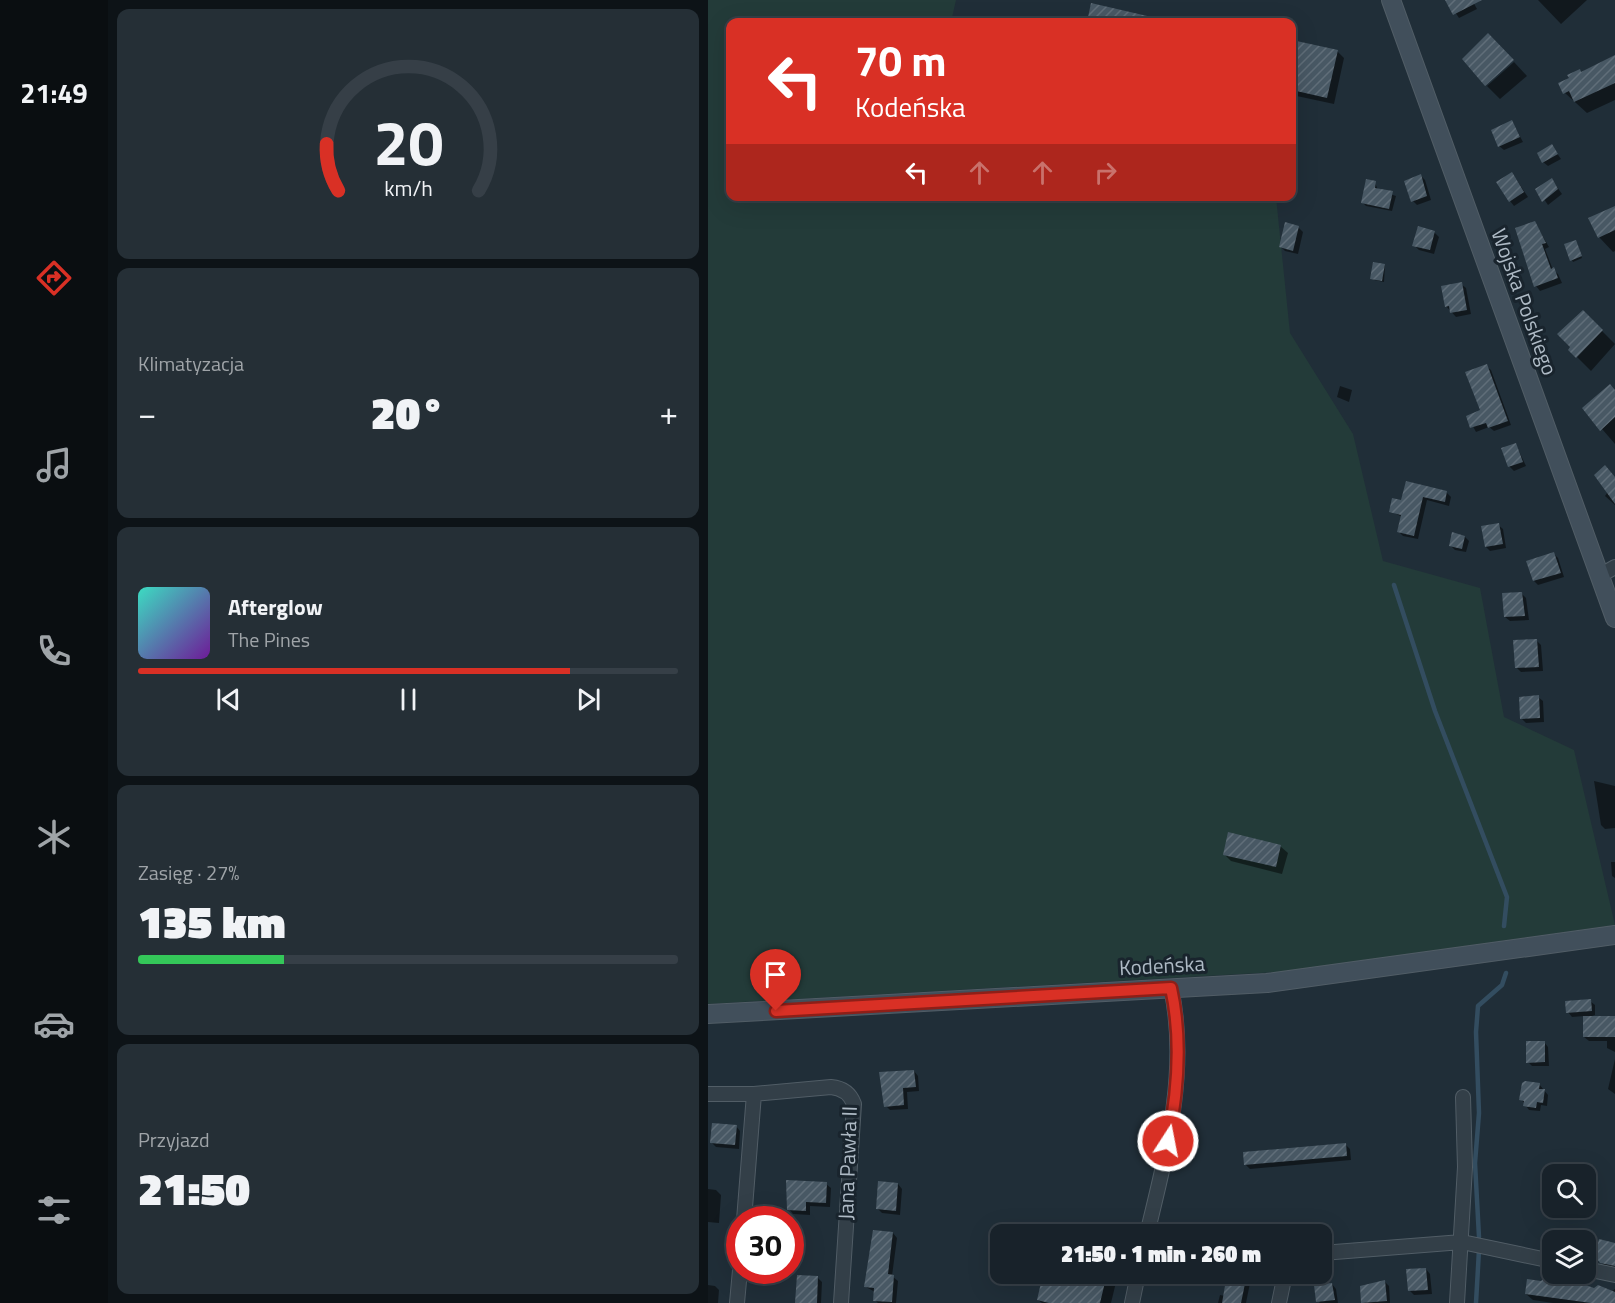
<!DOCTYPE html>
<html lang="pl">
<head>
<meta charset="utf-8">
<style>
  :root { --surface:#18222a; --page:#252f36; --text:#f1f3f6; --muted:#9fa4a8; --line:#363f47; --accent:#d93025 }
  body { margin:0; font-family:"Titillium Web",sans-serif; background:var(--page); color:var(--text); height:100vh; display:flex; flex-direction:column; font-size:22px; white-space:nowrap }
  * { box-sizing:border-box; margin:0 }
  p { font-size:20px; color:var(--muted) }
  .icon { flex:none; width:33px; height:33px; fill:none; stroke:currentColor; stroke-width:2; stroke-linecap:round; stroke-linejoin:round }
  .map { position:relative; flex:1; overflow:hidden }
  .sheet { display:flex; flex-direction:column; gap:9px; padding:9px; background:#0d1317; width:600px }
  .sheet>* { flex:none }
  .guide { position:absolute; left:18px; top:18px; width:570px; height:183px; border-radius:12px; box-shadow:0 6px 24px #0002,0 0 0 2px var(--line); background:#d93025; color:#fff; overflow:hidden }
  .tools { position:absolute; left:834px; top:1164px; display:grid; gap:12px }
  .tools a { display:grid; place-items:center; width:54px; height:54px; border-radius:12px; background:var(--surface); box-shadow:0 6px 24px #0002,0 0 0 2px var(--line); font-size:30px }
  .speed { position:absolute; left:18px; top:1206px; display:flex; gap:12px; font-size:30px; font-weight:700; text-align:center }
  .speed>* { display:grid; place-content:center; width:78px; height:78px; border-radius:50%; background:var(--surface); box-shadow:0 6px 24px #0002,0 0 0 2px var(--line); line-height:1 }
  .speed .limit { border:9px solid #d22; background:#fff; color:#111 }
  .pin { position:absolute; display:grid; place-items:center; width:51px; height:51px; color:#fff; margin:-62px -26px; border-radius:50% 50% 50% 0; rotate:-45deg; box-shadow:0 0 6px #0007 }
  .pin .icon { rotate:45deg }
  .me { position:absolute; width:66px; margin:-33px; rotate:11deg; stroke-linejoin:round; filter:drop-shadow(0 0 4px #0008) }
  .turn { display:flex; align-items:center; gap:21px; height:126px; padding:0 30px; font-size:27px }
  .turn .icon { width:78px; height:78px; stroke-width:2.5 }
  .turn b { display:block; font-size:42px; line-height:51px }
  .lanes { display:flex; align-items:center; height:57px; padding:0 30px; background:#0003; justify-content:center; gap:30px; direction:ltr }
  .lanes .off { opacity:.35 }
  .big { font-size:45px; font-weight:800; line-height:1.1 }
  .sheet .card { flex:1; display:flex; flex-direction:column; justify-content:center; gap:9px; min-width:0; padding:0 21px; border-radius:12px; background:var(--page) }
  .sheet .dial { align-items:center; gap:0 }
  .dial svg { height:156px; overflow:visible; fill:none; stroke:var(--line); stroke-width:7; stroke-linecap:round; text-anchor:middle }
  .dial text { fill:var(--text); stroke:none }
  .song { display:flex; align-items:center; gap:18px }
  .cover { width:72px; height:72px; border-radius:9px; background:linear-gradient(135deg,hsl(170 70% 55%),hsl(280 70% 35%)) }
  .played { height:6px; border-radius:3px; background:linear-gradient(90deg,var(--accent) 80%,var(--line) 80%) }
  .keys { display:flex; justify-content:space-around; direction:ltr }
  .heat { display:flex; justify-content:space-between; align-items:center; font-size:33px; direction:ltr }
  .charge { height:9px; border-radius:4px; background:linear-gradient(90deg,#34c759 27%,var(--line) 0) }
  .trip { position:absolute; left:282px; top:1224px; width:342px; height:60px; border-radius:12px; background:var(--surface); box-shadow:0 6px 24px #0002,0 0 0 2px var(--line); font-weight:800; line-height:60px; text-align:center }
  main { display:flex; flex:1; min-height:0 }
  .tab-bar { display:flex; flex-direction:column; width:108px; justify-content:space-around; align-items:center; background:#0a0e11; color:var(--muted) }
  .tab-bar .icon { width:42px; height:42px }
  .tab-bar .active { color:var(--accent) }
  .tab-bar b { font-size:27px; color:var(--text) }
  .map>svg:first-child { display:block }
</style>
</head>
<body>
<main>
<nav class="tab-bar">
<b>21:49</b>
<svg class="icon active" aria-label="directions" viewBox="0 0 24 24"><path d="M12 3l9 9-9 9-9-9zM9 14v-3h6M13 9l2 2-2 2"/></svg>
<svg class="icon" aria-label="music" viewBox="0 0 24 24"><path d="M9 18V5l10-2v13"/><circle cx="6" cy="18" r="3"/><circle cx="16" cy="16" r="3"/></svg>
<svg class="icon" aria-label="phone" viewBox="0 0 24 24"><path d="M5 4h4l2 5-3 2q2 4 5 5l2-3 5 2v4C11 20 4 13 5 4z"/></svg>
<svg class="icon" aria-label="climate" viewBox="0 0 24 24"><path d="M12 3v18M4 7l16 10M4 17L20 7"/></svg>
<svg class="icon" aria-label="car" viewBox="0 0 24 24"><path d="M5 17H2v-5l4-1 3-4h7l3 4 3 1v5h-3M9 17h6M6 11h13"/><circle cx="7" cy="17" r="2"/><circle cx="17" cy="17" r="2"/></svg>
<svg class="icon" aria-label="filters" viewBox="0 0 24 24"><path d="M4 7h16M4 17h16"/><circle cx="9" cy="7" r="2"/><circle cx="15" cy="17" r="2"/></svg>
</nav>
<section class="sheet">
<div class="card dial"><svg viewBox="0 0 100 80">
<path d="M14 69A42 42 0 1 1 86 69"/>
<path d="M14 69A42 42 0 0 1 8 45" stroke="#d93025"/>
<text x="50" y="56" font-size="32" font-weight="700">20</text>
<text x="50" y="72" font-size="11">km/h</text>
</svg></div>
<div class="card"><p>Klimatyzacja</p>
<div class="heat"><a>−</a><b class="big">20°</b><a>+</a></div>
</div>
<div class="card">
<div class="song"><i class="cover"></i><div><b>Afterglow</b><p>The Pines</p></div></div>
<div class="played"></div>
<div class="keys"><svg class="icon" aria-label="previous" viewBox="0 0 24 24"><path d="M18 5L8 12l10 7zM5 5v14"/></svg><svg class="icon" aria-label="pause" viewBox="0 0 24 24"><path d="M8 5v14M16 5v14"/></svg><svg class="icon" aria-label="next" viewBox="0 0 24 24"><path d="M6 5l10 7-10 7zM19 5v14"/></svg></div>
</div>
<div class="card"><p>Zasięg · 27%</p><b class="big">135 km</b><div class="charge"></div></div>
<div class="card"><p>Przyjazd</p><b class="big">21:50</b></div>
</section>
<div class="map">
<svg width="907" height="1303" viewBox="0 0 907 1303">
  <defs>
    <pattern id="building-hatch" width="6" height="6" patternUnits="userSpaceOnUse" patternTransform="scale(1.5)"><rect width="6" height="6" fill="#485864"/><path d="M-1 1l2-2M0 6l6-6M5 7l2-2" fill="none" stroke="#606e79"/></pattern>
  </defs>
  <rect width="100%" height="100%" fill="#202e38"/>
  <!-- green -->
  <path fill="#233b39" d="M 0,0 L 248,0 L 243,22 L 22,22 L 22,196 L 568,197 L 582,333 L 645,434 L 675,561 L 772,588 L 796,717 L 866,750 L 907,925 L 570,972 L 0,1004 Z"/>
  <!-- shadow -->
  <path fill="#0007" d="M 739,0 L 764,0 L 769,9 L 751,18 Z
    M 830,0 L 879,0 L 853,24 Z
    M 384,5 L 460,22 L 380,22 Z
    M 584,41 L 629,51 L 636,58 L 626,104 L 584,95 Z
    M 907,57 L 907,100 L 879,113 L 857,93 L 852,83 Z
    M 806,62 L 819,76 L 792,99 L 779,86 Z
    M 804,122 L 815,142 L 796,150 L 791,146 Z
    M 844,146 L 853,159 L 840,166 L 835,162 Z
    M 713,176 L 717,180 L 723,200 L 709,205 L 705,201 Z
    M 808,179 L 820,197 L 806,206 L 802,201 Z
    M 844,180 L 854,194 L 840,205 L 829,189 Z
    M 667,183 L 670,190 L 688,196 L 684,211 L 658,206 L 654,202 Z
    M 907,208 L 907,251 L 905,252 L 891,237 L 882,219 Z
    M 827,223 L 841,247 L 837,249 L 845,270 L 850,274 L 854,283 L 832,291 L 828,286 Z
    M 590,227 L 595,232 L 590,254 L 577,251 L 573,247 Z
    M 726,232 L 731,237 L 726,254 L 711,250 L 706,245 Z
    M 869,243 L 874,258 L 865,262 L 864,260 Z
    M 677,265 L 676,282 L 666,280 L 664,278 Z
    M 753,284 L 758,288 L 763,314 L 748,317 L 738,306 Z
    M 875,312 L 907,344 L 883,371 L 862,350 Z
    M 778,366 L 783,370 L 803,425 L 786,431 L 781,427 L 768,432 L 760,417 L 773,411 Z
    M 632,386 L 644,390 L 641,402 L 629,397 Z
    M 902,386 L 907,392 L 907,444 L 876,408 Z
    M 808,445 L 818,466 L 806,471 L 801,466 Z
    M 897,467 L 907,478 L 907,505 L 897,496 L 899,493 Z
    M 699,483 L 739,493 L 743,497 L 741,506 L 719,500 L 710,539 L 695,536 L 691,532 L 694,517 L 683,511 L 694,502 Z
    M 790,525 L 795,529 L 798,548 L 782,551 L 778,547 Z
    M 757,537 L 761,541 L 758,552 L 747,550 L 742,545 Z
    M 846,554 L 850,558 L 856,577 L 830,585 L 826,581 Z
    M 814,594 L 818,598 L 821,620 L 802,621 L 797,617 Z
    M 828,640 L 833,645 L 835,671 L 813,672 L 808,667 Z
    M 830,697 L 835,701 L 836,722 L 818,723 L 814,719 Z
    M 886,781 L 907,786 L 907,828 L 897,829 L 893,825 Z
    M 572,846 L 580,853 L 574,874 L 523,861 L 516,854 Z
    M 903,862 L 907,862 L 907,878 L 904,876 Z
    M 882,1001 L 887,1005 L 887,1015 L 881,1017 L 907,1018 L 907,1052 L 899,1048 L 899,1041 L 881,1041 L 876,1037 L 876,1016 L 864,1017 L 860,1012 Z
    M 836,1042 L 840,1047 L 841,1066 L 824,1066 L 820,1062 Z
    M 907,1059 L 907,1094 L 900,1089 Z
    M 206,1071 L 210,1076 L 211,1091 L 199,1092 L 200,1109 L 182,1110 L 178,1106 Z
    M 831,1084 L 840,1095 L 839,1106 L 833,1105 L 832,1111 L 821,1110 L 813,1099 Z
    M 28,1126 L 32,1131 L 31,1149 L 8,1147 L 4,1143 Z
    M 637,1144 L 642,1149 L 643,1160 L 542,1169 L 537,1164 Z
    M 118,1184 L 123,1188 L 122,1207 L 102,1206 L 102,1215 L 85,1214 L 81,1209 Z
    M 190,1184 L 194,1189 L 192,1215 L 174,1213 L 170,1209 Z
    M 0,1189 L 8,1190 L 13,1195 L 11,1223 L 0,1222 Z
    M 185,1233 L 189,1238 L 184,1276 L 190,1281 L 188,1303 L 170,1303 L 167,1300 L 167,1292 L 158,1287 Z
    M 892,1241 L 907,1245 L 907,1268 L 898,1267 L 893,1262 Z
    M 718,1269 L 722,1274 L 724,1294 L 706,1295 L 702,1291 Z
    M 336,1274 L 410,1274 L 403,1303 L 334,1303 L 330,1300 Z
    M 520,1274 L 548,1274 L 542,1283 L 538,1303 L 510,1303 L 512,1295 L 517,1296 Z
    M 109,1277 L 114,1282 L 113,1303 L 89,1303 Z
    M 677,1282 L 681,1286 L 682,1303 L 655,1303 Z
    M 624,1284 L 628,1289 L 630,1303 L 611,1303 Z
    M 0,1285 L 7,1286 L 11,1290 L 10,1303 L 0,1303 Z
    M 851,1286 L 903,1292 L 907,1289 L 907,1303 L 845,1303 L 825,1300 L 818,1294 Z"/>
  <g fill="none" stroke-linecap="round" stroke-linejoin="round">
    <!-- stream -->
    <path stroke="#334d60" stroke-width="4.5" d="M 686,585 L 727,711 L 799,897 L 796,926
      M 771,1237 L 767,1163 L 771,1113 L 768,1032 L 770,1006 L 794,985 L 798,973
      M 768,1303 L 771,1250"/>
  </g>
  <!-- building -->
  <path fill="url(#building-hatch)" d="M 737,0 L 774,0 L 745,15 Z
    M 383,3 L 448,18 L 447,22 L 379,22 Z
    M 780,33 L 806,60 L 777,86 L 754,59 Z
    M 584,40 L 630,50 L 619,98 L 584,90 Z
    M 907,55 L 907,83 L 866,102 L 861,91 L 855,94 L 850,83 L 861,78 L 859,75 L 872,69 L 873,72 Z
    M 804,120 L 812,137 L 790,147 L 783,130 Z
    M 844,144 L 850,154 L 834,163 L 829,153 Z
    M 804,172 L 816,192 L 801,202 L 788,182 Z
    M 713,174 L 719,196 L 703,202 L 696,181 Z
    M 844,178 L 850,189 L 834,202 L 827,189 Z
    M 658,179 L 668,181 L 667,188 L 685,191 L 681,209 L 653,203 Z
    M 907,206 L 907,230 L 890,238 L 880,218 Z
    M 827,221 L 838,243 L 834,244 L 843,269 L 846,267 L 850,278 L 826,287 L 807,228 Z
    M 577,222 L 591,226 L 585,251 L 571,247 Z
    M 710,226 L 727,231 L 722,250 L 704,246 Z
    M 868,240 L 874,256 L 862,261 L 856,244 Z
    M 665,262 L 677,264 L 674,281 L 662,279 Z
    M 754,282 L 759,310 L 742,313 L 741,306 L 737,307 L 733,286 Z
    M 875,310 L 895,330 L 868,358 L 860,350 L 862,347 L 849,334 Z
    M 779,364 L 800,421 L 780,428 L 778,423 L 762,428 L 758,416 L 772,410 L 757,372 Z
    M 902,384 L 907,390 L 907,417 L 892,431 L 874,408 Z
    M 808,443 L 815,462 L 800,467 L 793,448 Z
    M 897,465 L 907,477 L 907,504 L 886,475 Z
    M 698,481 L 739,491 L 737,502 L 715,497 L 706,536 L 689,532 L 693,515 L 681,512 L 684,498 L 693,500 Z
    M 791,523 L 795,544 L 777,547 L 773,526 Z
    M 744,532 L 757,536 L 754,549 L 741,546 Z
    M 846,552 L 853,573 L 825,581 L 818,561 Z
    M 814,592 L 817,616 L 796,617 L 794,593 Z
    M 829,639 L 831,667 L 807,668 L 805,640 Z
    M 831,695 L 832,718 L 812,719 L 811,697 Z
    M 520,832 L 573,845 L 568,867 L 515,855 Z
    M 883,999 L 884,1011 L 858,1013 L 857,1001 Z
    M 875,1016 L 907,1016 L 907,1037 L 875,1037 Z
    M 818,1041 L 837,1041 L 837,1062 L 818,1063 Z
    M 206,1070 L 208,1087 L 195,1088 L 196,1105 L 176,1107 L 171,1072 Z
    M 817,1081 L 832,1083 L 831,1089 L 837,1089 L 835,1103 L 829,1102 L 828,1108 L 815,1106 L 816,1101 L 811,1100 L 814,1083 Z
    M 4,1123 L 29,1125 L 27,1145 L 2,1143 Z
    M 638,1143 L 639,1156 L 536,1165 L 535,1152 Z
    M 78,1180 L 119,1182 L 118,1203 L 98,1202 L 98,1211 L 79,1210 Z
    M 170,1181 L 190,1183 L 188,1211 L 168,1209 Z
    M 165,1230 L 185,1232 L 180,1274 L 186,1275 L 184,1302 L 165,1301 L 166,1288 L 156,1287 Z
    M 891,1239 L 907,1243 L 907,1266 L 892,1263 L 887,1256 Z
    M 718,1268 L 720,1290 L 700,1291 L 698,1269 Z
    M 335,1274 L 399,1274 L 392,1303 L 341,1303 L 329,1300 Z
    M 519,1274 L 539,1274 L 533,1303 L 514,1303 Z
    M 89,1275 L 110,1276 L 109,1303 L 87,1303 Z
    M 836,1278 L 851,1284 L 854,1280 L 869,1286 L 872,1283 L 886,1288 L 890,1285 L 907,1292 L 907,1303 L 883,1303 L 817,1294 L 819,1279 L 833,1281 Z
    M 677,1280 L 679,1301 L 653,1303 L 652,1286 Z
    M 624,1283 L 627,1300 L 608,1302 L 606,1285 Z"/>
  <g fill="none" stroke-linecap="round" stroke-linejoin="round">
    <!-- street casing -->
    <g stroke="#515d66" stroke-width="16">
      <path id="street" d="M 891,576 L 907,567
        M 0,1094 L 46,1094 L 123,1087 C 134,1088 142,1093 146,1104 L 133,1303
        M 36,1220 L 46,1094
        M 439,1234 C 458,1155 481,1070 463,988
        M 614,1253 L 754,1242 L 844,1261
        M 878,1269 L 907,1275
        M 29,1303 L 32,1270
        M 424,1303 L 430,1274
        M 571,1303 L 577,1274
        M 749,1303 L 757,1167 L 755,1097"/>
    </g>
    <!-- secondary casing -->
    <g stroke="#515d66" stroke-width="20">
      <path id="secondary" d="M 683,0 L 907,618
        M 0,1014 L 559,983 L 907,935"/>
    </g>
    <!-- street -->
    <use href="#street" stroke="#333f48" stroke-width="14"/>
    <!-- secondary -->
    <use href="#secondary" stroke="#414f5b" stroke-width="18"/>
  </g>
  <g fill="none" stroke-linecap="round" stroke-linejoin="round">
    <!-- route casing -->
    <g stroke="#8d1f18" stroke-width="15">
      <path id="route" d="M 68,1011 L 463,988 C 474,1037 470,1092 460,1141"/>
    </g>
    <!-- route -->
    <use href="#route" stroke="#d93025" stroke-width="10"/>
  </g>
  <g text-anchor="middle" stroke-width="6" stroke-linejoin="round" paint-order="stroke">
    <!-- street labels -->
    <g font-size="21" fill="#aebac5" stroke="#19242d">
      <text transform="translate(816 302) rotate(70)" y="7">Wojska Polskiego</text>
      <text transform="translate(454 966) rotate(-3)" y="7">Kodeńska</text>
      <text transform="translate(140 1163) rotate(-88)" y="7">Jana Pawła II</text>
    </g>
  </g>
</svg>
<div class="tools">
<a><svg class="icon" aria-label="search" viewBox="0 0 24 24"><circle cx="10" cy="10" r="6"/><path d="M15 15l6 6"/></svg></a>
<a><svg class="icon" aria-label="layers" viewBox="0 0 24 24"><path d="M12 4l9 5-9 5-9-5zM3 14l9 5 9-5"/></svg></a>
</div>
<div class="speed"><div class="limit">30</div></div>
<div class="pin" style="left:68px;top:1011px;background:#d93025"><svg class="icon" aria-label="arrive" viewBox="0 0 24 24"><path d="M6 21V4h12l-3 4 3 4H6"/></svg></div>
<svg class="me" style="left:460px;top:1141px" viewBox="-20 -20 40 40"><circle r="17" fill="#d93025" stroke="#fff" stroke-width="3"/><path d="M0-11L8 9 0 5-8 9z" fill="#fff"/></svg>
<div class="trip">21:50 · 1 min · 260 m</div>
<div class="guide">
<div class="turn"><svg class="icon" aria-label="left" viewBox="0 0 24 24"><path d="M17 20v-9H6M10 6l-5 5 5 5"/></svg><div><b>70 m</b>Kodeńska</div></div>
<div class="lanes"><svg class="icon" aria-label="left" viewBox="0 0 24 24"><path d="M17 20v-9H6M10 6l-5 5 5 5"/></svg><svg class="icon off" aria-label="ahead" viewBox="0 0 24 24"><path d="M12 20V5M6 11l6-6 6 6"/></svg><svg class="icon off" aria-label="ahead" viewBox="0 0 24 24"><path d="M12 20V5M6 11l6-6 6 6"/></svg><svg class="icon off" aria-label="right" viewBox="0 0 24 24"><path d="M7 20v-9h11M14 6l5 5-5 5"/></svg></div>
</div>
</div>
</main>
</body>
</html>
